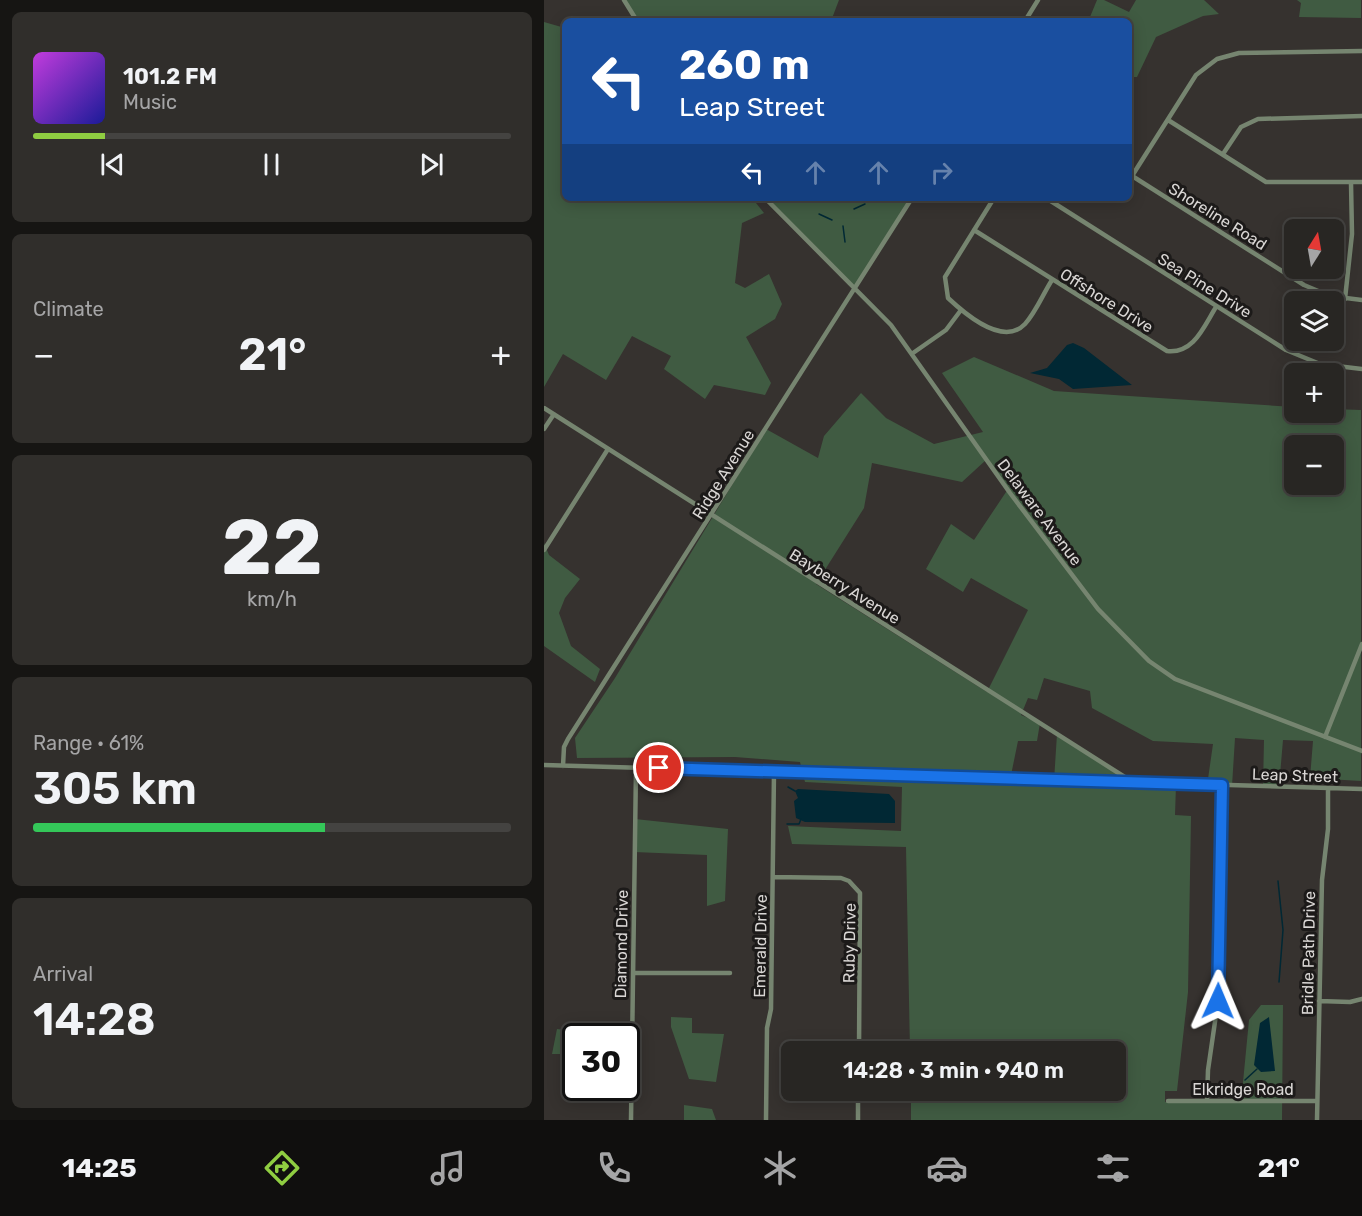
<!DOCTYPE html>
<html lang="en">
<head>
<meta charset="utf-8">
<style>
  :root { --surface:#282623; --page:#302e2b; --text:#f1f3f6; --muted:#a5a5a6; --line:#444341; --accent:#8fcd41 }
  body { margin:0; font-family:Rubik,sans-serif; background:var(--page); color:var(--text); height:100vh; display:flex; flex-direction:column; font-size:22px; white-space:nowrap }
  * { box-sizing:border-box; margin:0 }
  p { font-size:20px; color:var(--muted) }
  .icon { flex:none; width:33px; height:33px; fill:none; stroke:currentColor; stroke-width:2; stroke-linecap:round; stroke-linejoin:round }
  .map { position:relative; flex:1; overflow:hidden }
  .drawer { display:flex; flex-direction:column; gap:12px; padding:12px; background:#161513; width:544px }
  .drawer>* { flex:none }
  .top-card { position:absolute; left:18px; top:18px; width:570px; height:183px; border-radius:9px; box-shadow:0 3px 15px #0003,0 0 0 2px var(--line); background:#1a4fa0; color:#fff; overflow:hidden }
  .needle { width:39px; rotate:11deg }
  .buttons { position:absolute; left:740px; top:219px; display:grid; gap:12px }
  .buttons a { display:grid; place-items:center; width:60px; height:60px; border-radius:9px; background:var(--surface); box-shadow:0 3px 15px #0003,0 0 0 2px var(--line); font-size:30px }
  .speed { position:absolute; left:18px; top:1023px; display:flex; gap:12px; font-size:30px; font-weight:700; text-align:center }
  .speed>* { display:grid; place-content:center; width:78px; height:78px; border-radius:50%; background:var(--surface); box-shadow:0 3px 15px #0003,0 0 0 2px var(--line); line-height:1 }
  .speed .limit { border:3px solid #111; border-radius:9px; background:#fff; color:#111 }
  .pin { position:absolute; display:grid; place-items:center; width:51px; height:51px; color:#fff; margin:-26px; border:3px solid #fff; border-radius:50%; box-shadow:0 2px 6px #0007 }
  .me { position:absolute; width:66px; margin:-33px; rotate:1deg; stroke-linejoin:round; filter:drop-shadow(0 0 4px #0008) }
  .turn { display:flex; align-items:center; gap:21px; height:126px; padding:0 18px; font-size:27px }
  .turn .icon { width:78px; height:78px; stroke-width:2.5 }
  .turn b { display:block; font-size:42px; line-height:51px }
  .lanes { display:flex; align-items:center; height:57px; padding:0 18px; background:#0003; justify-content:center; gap:30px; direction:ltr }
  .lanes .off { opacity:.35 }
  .big { font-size:45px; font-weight:600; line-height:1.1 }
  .drawer .widget { flex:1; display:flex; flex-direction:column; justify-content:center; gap:9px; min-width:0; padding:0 21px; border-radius:9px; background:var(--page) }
  .drawer .dial { align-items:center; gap:0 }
  .dial b { font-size:78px; line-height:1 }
  .song { display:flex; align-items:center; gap:18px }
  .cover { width:72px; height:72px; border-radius:9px; background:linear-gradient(135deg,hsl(290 70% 55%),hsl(240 70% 35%)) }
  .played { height:6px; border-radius:3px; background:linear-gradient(90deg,var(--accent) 15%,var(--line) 15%) }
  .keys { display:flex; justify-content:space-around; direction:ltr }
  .heat { display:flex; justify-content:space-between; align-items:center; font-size:33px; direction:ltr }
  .charge { height:9px; border-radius:4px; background:linear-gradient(90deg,#34c759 61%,var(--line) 0) }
  .trip { position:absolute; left:237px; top:1041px; width:345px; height:60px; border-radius:9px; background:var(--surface); box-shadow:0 3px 15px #0003,0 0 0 2px var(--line); font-weight:600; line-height:60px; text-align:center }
  .menu { display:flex; height:96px; justify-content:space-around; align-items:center; background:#100f0e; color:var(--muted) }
  .menu .icon { width:42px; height:42px }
  .menu .selected { color:var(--accent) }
  .menu b { font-size:27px; color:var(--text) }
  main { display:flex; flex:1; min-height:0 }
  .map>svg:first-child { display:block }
</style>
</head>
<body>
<main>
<section class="drawer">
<div class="widget">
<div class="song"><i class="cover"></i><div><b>101.2 FM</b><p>Music</p></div></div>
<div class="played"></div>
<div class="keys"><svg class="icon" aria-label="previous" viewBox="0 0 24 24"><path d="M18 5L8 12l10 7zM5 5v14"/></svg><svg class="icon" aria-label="pause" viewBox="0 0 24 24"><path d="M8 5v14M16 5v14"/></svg><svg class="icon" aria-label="next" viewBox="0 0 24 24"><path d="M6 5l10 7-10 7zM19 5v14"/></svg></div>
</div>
<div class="widget"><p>Climate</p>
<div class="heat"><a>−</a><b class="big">21°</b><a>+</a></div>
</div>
<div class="widget dial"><b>22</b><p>km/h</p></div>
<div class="widget"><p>Range · 61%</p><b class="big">305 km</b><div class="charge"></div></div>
<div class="widget"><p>Arrival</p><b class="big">14:28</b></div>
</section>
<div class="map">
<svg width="818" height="1120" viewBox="0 0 818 1120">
  <rect width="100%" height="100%" fill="#36322f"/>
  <!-- green -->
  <path fill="#405b42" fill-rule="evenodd" d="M 80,0 L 295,0 L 287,21 L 93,21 Z
    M 553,0 L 560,0 L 585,12 L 592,0 L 660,0 L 675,14 L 659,16 L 612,37 L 593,77 L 585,77 L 585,21 L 529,21 L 546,17 Z
    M 753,0 L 817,0 L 817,18 L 755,17 L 757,3 Z
    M 0,22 L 21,28 L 21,198 L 208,198 L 220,213 L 198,223 L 191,283 L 201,288 L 225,274 L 238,304 L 231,319 L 202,337 L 227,383 L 221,395 L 170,385 L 161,399 L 120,369 L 127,356 L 88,336 L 62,380 L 19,354 L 0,387 Z
    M 222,198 L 368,198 L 310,288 Z
    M 430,357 L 510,391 L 750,407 L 750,412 L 789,412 L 789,409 L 817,410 L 817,781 L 766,778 L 769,741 L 739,740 L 735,787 L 719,787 L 720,740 L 691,738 L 688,786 L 663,786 L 669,744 L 609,741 L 548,708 L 546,691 L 500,678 L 493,700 L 484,698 L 477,715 L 496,723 L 493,741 L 474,741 L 466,780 L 510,781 L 513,734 L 592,784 L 632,785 L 631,815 L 647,816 L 644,992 L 633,1091 L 621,1091 L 621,1102 L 697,1103 L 705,1020 L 717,1005 L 739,1005 L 738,1120 L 367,1120 L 367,1091 L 572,1090 L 572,1052 L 366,1051 L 362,847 L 248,844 L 244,826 L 357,831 L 358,787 L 261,782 L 256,762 L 191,757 L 33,758 L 31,738 L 71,678 L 222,429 L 274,458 L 280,436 L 317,393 L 342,418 L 390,444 L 439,432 L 398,373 ZM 750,446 L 789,446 L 789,484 L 750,484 ZM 442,460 L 464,489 L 430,540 L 407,524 L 382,569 L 419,592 L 427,578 L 484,610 L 443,692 L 272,584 L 320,508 L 328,463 L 418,482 Z
    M 0,543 L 5,555 L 36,579 L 21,598 L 15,613 L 27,646 L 56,669 L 51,682 L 0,646 Z
    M 91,819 L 184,829 L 181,901 L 163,906 L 163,855 L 90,852 Z
    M 127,1017 L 148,1018 L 148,1033 L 180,1034 L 172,1082 L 145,1079 L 127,1027 Z
    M 13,1029 L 46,1033 L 46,1036 L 32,1036 L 31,1054 L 8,1054 Z
    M 140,1105 L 168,1109 L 172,1120 L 140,1120 Z"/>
  <!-- water -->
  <path fill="#012834" d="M 529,343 L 540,348 L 588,385 L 529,389 L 515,379 L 486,373 L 503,368 L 523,345 Z
    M 254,789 L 345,794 L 351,801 L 351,823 L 261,822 L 252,818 L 250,801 L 254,798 L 251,791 Z
    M 725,1017 L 731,1071 L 717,1072 L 710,1065 L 716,1023 Z"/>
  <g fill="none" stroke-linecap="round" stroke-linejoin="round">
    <!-- stream -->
    <path stroke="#012834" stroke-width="1.5" d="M 310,209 L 321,204
      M 275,214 L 288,220
      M 299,226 L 301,242
      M 244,787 L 251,791
      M 243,824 L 255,824 L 257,819
      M 734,881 L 739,930 L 735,982
      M 701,1080 L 713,1069"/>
    <!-- minor -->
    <path stroke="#768570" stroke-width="4.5" d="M 80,0 L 93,21
      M 481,21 L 494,0
      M 624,120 L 722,182 L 818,182
      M 679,154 L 697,127 L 714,119 L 818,116
      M 585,174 L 760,285 L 786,296 L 818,300
      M 588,176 L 652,75 L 673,59 L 695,53 L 818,51
      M 221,198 L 347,325 L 466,493 L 554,609 L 605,661 L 631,679 L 818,751
      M 450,198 L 401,277 L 404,298 C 420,313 459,347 481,324 C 492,312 499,294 508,280
      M 502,198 L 742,350 L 776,364 L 818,369
      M 430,230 L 623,351 C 650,354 660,326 672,307
      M 801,299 L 808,234 L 807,183
      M 369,353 L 402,330 L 417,310
      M 0,408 L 587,781
      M 0,429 L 10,414
      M 0,550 L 64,449
      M 781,737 L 818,644
      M 0,765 L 818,789
      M 19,766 L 20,747 L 24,739 L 368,198
      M 229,877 L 297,878 L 305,881 L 316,893 L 315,1052
      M 89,973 L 186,973
      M 775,1001 L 806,1002 L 818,999
      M 624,1101 L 773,1101
      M 663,1101 L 664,1070 L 674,1001 L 678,785
      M 87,1120 L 92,768
      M 222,1120 L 223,1028 L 227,1009 L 230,772
      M 314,1120 L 314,1090
      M 773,1120 L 778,880 L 784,829 L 784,788"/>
  </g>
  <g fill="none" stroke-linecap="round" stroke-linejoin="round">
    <!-- route casing -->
    <g stroke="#114b97" stroke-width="15">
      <path id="route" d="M 115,768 L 678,785 L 674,1001"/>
    </g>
    <!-- route -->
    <use href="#route" stroke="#1a73e8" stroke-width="10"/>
  </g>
  <g text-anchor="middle" stroke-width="6" stroke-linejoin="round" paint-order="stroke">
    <!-- street labels -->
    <g font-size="16" fill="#d9d6d4" stroke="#1c1a19">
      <text transform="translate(674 216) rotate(32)" y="6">Shoreline Road</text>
      <text transform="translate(661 285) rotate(32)" y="6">Sea Pine Drive</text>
      <text transform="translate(563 300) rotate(32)" y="6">Offshore Drive</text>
      <text transform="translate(179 474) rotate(-58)" y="6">Ridge Avenue</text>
      <text transform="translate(496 512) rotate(53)" y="6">Delaware Avenue</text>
      <text transform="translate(301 586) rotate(32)" y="6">Bayberry Avenue</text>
      <text transform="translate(751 775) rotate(2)" y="6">Leap Street</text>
      <text transform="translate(305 943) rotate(-89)" y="6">Ruby Drive</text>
      <text transform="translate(77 944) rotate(-89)" y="6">Diamond Drive</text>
      <text transform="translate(216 946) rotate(-89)" y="6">Emerald Drive</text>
      <text transform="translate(764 953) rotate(-89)" y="6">Bridle Path Drive</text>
      <text x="699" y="1095">Elkridge Road</text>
    </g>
  </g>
</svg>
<div class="buttons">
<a><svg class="needle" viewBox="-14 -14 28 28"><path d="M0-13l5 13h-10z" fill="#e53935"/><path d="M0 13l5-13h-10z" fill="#a5a5a6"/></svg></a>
<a><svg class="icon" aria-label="layers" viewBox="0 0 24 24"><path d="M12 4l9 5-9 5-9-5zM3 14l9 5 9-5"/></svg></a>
<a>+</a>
<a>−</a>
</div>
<div class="speed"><div class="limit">30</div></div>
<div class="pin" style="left:115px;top:768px;background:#d93025"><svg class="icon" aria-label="arrive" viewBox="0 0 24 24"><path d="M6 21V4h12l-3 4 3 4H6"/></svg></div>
<svg class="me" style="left:674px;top:1001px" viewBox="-20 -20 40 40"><path d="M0-17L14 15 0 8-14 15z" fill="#1a73e8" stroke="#fff" stroke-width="4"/></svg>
<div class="trip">14:28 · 3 min · 940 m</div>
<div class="top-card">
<div class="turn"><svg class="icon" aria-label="left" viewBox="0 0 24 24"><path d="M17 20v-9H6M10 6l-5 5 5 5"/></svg><div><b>260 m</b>Leap Street</div></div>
<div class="lanes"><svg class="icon" aria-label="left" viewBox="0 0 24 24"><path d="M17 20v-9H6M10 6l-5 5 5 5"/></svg><svg class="icon off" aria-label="ahead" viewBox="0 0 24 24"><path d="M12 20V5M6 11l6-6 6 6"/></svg><svg class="icon off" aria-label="ahead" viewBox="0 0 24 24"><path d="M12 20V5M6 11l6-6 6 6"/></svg><svg class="icon off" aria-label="right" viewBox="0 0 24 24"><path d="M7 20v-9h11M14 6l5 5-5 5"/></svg></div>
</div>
</div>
</main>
<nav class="menu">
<b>14:25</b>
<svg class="icon selected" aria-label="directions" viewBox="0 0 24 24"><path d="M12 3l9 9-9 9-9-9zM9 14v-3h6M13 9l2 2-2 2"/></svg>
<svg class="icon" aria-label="music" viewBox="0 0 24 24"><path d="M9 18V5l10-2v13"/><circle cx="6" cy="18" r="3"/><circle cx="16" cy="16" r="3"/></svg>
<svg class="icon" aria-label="phone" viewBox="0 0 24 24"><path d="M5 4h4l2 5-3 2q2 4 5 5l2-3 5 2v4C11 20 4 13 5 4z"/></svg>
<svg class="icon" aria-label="climate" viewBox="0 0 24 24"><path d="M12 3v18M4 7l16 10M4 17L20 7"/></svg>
<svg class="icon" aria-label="car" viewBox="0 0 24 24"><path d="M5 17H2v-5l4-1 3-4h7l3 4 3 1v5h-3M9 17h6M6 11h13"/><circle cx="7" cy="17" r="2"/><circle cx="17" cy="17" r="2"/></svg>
<svg class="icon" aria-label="filters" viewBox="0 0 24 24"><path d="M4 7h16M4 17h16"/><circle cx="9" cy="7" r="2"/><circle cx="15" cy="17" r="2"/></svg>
<b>21°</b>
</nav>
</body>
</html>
